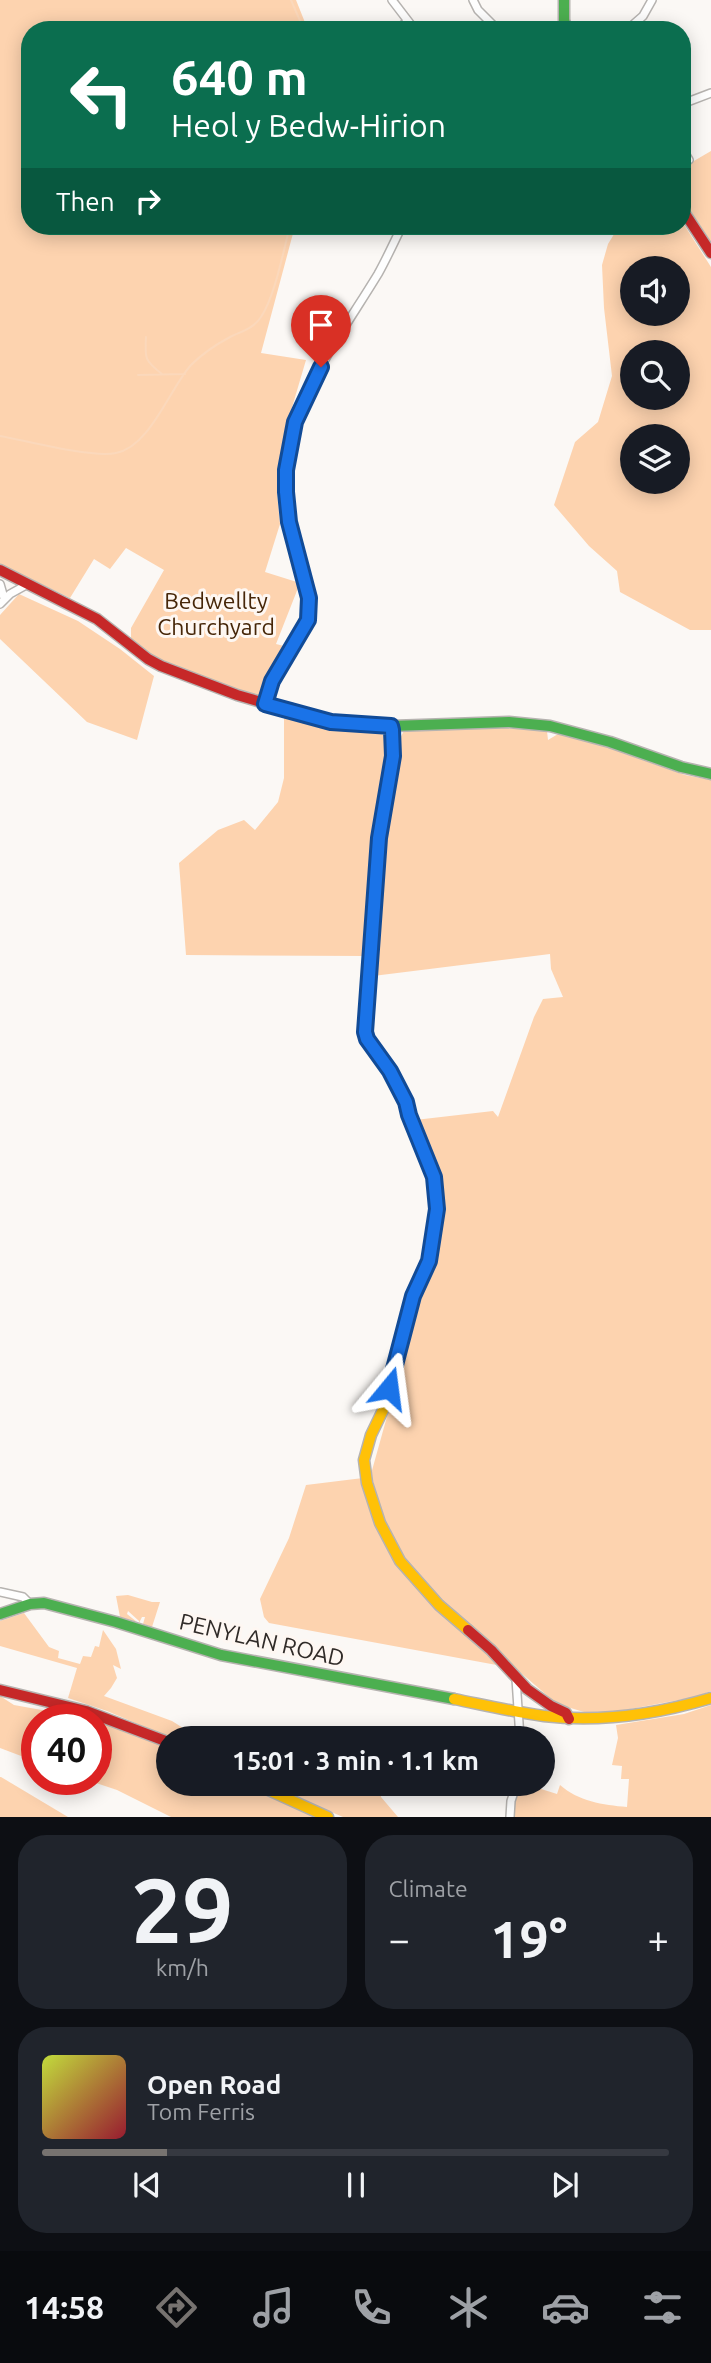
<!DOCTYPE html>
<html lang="en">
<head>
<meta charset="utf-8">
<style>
  :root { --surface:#171b24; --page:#20242c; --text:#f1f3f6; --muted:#9ea1a6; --line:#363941; --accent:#777370 }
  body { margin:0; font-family:Ubuntu,sans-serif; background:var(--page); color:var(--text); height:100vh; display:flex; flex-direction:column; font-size:26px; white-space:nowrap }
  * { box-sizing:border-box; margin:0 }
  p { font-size:23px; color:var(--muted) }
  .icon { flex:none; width:38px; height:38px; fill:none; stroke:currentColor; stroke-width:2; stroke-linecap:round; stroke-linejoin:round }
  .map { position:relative; height:1817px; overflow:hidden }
  .side { display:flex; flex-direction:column; gap:18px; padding:18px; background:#0d0f14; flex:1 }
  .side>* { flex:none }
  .banner { position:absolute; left:21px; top:21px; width:670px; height:214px; border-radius:28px; box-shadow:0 4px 18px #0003; background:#0b6e4f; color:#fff; overflow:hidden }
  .controls { position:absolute; left:620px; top:256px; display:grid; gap:14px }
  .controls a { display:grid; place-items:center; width:70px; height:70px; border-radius:50%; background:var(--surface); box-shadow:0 4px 18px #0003; font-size:35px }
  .speed { position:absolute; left:21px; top:1704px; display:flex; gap:14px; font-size:35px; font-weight:700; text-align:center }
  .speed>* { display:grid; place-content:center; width:91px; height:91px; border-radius:50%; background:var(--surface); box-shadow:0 4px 18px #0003; line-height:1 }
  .speed .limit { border:10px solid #d22; background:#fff; color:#111 }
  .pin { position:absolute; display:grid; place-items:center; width:60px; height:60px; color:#fff; margin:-72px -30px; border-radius:50% 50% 50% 0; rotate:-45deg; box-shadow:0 0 7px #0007 }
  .pin .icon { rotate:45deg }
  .me { position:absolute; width:77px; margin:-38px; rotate:16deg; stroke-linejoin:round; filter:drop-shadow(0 0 5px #0008) }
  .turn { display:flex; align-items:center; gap:24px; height:147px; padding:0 35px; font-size:32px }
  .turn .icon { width:91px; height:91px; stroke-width:2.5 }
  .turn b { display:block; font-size:49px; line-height:60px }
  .then { display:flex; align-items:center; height:66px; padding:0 35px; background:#0003; gap:14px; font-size:26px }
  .big { font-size:52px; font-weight:700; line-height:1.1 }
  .side .card { flex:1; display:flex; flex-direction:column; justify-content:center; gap:10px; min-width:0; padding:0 24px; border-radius:28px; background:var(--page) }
  .side .dial { align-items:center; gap:0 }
  .dial b { font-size:91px; line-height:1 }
  .song { display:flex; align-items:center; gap:21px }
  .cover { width:84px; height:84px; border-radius:10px; background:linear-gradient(135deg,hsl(70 70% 55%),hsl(350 70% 35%)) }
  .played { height:7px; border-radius:4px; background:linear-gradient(90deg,var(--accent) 20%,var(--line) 20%) }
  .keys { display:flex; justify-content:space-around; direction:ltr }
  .heat { display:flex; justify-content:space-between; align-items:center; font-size:38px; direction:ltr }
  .side .tiles { flex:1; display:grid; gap:18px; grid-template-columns:1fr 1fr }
  .card:last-child { grid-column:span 2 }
  .trip { position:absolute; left:156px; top:1726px; width:399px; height:70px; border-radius:35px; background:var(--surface); box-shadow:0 4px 18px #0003; font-weight:700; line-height:70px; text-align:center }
  .tabs { display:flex; height:112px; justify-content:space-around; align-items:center; background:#090b0e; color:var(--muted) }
  .tabs .icon { width:49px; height:49px }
  .tabs .selected { color:var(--accent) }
  .tabs b { font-size:32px; color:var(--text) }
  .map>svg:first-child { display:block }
</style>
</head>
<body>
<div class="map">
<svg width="711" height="1817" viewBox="0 0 711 1817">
  <rect width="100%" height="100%" fill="#fbf8f5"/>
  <!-- green -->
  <path fill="#fdd3af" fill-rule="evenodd" d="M 0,0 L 296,0 L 308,30 L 30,30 L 30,226 L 295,226 L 261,353 L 306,360 L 288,421 L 279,468 L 277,493 L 280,524 L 265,572 L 300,583 L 276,644 L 288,647 C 279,660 267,694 255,698 L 155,659 L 131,640 L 131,628 L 164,570 L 126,548 L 110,569 L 94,559 L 70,598 L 0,564 Z
    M 711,151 L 711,242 L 683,199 L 682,156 L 687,165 Z
    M 683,223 L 711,267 L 711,630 L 690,630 L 620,592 L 617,571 L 589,546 L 554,505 L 575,442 L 598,422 L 612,376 L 604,308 L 602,265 L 608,244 L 619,226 L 682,226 ZM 632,268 L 677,268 L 677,313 L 632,313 ZM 632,352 L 677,352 L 677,397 L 632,397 ZM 632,436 L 677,436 L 677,481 L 632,481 Z
    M 19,594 L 78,621 L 120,649 L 154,676 L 137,740 L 87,722 L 0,639 L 0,615 Z
    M 284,715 C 303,721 321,725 341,728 C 357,731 371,728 386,736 L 390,747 L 366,956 L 186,955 L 179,863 L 218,830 L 244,820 L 255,830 L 278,802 L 284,778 Z
    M 438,728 L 504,728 L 547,731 L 548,740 L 558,734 L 601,745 L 685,775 L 711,780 L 711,1691 L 695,1697 L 609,1713 L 584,1712 L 557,1704 L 455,1616 L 402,1560 L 384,1521 L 371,1474 L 420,1298 L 436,1256 L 441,1216 L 440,1184 L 432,1153 L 415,1120 L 493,1111 L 498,1117 L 534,1017 L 543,999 L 563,997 L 551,969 L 550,954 L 373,976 L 383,839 L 400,738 L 404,731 Z
    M 363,1478 L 369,1501 L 383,1540 L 399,1567 L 502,1666 L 269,1623 L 264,1617 L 260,1599 L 289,1538 L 306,1485 Z
    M 128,1595 L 152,1602 L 160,1602 L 152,1627 L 143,1624 L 145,1617 L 142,1617 L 139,1623 L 139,1621 L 128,1611 L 127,1614 L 137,1622 L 120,1617 L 116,1596 Z
    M 24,1613 L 49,1647 L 59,1651 L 58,1658 L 80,1664 L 83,1656 L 91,1657 L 95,1646 L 99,1647 L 103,1630 L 116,1649 L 121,1669 L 113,1665 L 117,1678 L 111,1688 L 104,1696 L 172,1721 L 199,1738 L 171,1738 L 107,1711 L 68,1698 L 77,1668 L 0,1646 L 0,1621 Z
    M 0,1696 L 14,1705 L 64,1714 L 73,1710 L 80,1712 L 168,1747 L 168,1783 L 241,1783 L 317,1817 L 171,1817 L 117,1790 L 87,1780 L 96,1780 L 96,1720 L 37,1720 L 37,1762 L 0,1748 Z
    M 711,1705 L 711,1817 L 513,1817 C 514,1805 514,1792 522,1783 L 557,1794 L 560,1785 C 578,1801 603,1805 627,1807 L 629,1779 L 621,1779 L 622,1766 L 612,1765 L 618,1738 L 616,1725 L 684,1714 Z
    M 0,1777 L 1,1777 L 68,1817 L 0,1817 Z
    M 263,1783 L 380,1783 L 381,1797 L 398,1817 L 343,1817 Z"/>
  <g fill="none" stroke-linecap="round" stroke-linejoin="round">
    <!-- stream -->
    <path stroke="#fbd8bb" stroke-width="2" d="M 291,0 L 304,30
      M 146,337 C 145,358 144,360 162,374
      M 138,375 L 185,374
      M 0,436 C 28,441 90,458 116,453 C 150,447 170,388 191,365 C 202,354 217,344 230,337 C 242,331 253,329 261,317 C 275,296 283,252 290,226"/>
    <!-- street casing -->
    <g stroke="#b6b3b0" stroke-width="10">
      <path id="street" d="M 392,0 L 415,30
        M 473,0 L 478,10 L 498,30
        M 396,30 L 408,21
        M 627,30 L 643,16 L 652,0
        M 682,104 L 711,93
        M 682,148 L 689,160
        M 0,584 L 4,598
        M 0,604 L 10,594 L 28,584
        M 265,704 L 272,681 L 308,620 L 309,598 C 301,564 288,529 286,493 C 281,412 338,340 378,274 C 387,258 394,242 402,226
        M 0,1592 L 23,1597 L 30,1604
        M 516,1679 L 520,1738
        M 510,1817 L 511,1801 L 517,1783"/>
    </g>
    <!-- fast casing -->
    <g stroke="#b6b3b0" stroke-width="13">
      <path id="fast" d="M 564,0 L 564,20 L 567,30
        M 316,718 L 331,722 L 392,726 L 509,722 L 550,726 L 610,742 L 681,767 L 711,774
        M 0,1614 L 30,1604 L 44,1603 L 116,1622 L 221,1655 L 454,1699"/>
    </g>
    <!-- slow casing -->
    <g stroke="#b6b3b0" stroke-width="13">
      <path id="slow" d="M 434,1229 L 429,1261 L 413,1296 L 384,1408 L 371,1435 L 364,1460 L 367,1483 L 380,1523 L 400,1561 L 439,1605 L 468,1630
        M 454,1699 C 484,1705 514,1712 544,1716 C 601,1723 657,1714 711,1698
        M 253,1783 L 328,1817"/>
    </g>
    <!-- jam casing -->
    <g stroke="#b6b3b0" stroke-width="13">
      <path id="jam" d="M 682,209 L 711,253
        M 0,570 L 97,619 L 148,659 L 161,666 L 237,695 L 316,718
        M 392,726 L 393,756 L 379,838 L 365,1032 C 369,1048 383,1059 391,1073 C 401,1090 406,1106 412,1124 C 428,1162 441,1186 434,1229
        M 468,1630 L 491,1650 L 527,1689 L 551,1706 L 566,1713 L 569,1719
        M 0,1690 L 86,1711 L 168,1742"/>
    </g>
    <!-- street -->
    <use href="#street" stroke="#fefefe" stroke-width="7"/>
    <!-- fast -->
    <use href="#fast" stroke="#4caf50" stroke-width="10"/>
    <!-- slow -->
    <use href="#slow" stroke="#ffc107" stroke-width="10"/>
    <!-- jam -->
    <use href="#jam" stroke="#c62828" stroke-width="10"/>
  </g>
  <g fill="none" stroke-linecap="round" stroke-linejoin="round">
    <!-- route casing -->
    <g stroke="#114b97" stroke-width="18">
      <path id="route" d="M 321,367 L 295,422 L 286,470 L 286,492 L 289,522 L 309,598 L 308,620 L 272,681 L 265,704 L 331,722 L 391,726 L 392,730 L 393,756 L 379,838 L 365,1032 L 367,1039 L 390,1071 L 406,1102 L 409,1115 L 434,1177 L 437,1209 L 429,1261 L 413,1296 L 389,1388"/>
    </g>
    <!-- route -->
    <use href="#route" stroke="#1a73e8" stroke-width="12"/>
  </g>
  <g text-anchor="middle" stroke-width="6" stroke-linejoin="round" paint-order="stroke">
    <!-- park labels -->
    <g font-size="23" fill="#462608" stroke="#fef7f2">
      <text x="216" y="609">Bedwellty<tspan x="216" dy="26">Churchyard</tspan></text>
    </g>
    <!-- street labels -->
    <g font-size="23" fill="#302b28" stroke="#fef7f2">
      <text transform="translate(262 1640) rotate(13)" y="8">PENYLAN ROAD</text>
    </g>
  </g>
</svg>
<div class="controls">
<a><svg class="icon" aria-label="sound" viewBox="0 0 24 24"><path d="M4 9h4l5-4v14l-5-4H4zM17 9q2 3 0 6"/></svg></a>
<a><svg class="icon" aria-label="search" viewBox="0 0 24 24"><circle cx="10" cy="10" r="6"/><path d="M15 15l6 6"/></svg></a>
<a><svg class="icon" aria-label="layers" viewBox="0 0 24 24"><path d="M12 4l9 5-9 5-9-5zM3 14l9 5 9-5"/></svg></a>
</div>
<div class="speed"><div class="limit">40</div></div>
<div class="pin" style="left:321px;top:367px;background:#d93025"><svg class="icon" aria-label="arrive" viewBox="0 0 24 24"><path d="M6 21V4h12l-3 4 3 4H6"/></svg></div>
<svg class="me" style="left:389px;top:1388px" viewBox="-20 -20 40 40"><path d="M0-17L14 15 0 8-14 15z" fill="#1a73e8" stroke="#fff" stroke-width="4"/></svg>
<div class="trip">15:01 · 3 min · 1.1 km</div>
<div class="banner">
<div class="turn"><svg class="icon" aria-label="left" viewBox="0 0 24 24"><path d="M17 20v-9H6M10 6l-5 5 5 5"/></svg><div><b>640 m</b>Heol y Bedw-Hirion</div></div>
<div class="then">Then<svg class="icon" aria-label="right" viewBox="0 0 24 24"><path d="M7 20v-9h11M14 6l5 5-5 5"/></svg></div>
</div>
</div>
<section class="side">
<div class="tiles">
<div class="card dial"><b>29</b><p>km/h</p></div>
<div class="card"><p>Climate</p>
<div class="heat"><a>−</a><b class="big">19°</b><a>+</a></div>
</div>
<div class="card">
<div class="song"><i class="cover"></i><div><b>Open Road</b><p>Tom Ferris</p></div></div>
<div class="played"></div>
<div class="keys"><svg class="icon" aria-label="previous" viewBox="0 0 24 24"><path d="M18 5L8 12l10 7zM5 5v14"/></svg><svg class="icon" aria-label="pause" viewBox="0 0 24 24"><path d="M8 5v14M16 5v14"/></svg><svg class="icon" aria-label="next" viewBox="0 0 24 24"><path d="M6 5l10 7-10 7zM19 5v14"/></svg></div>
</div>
</div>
</section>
<nav class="tabs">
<b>14:58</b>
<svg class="icon selected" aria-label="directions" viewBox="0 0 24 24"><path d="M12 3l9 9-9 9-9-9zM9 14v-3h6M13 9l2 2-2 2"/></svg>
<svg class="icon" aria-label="music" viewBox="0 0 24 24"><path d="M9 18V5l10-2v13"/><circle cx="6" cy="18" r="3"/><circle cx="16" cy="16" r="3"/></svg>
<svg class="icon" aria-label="phone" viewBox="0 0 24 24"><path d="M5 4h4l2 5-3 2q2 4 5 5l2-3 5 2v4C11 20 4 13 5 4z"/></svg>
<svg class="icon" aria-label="climate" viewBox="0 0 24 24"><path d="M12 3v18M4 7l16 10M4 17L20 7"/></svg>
<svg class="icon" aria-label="car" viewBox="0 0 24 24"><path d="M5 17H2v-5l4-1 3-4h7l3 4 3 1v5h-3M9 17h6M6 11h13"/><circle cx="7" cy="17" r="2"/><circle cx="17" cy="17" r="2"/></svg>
<svg class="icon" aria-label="filters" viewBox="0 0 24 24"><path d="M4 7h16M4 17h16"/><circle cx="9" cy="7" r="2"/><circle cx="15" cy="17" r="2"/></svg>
</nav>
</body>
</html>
